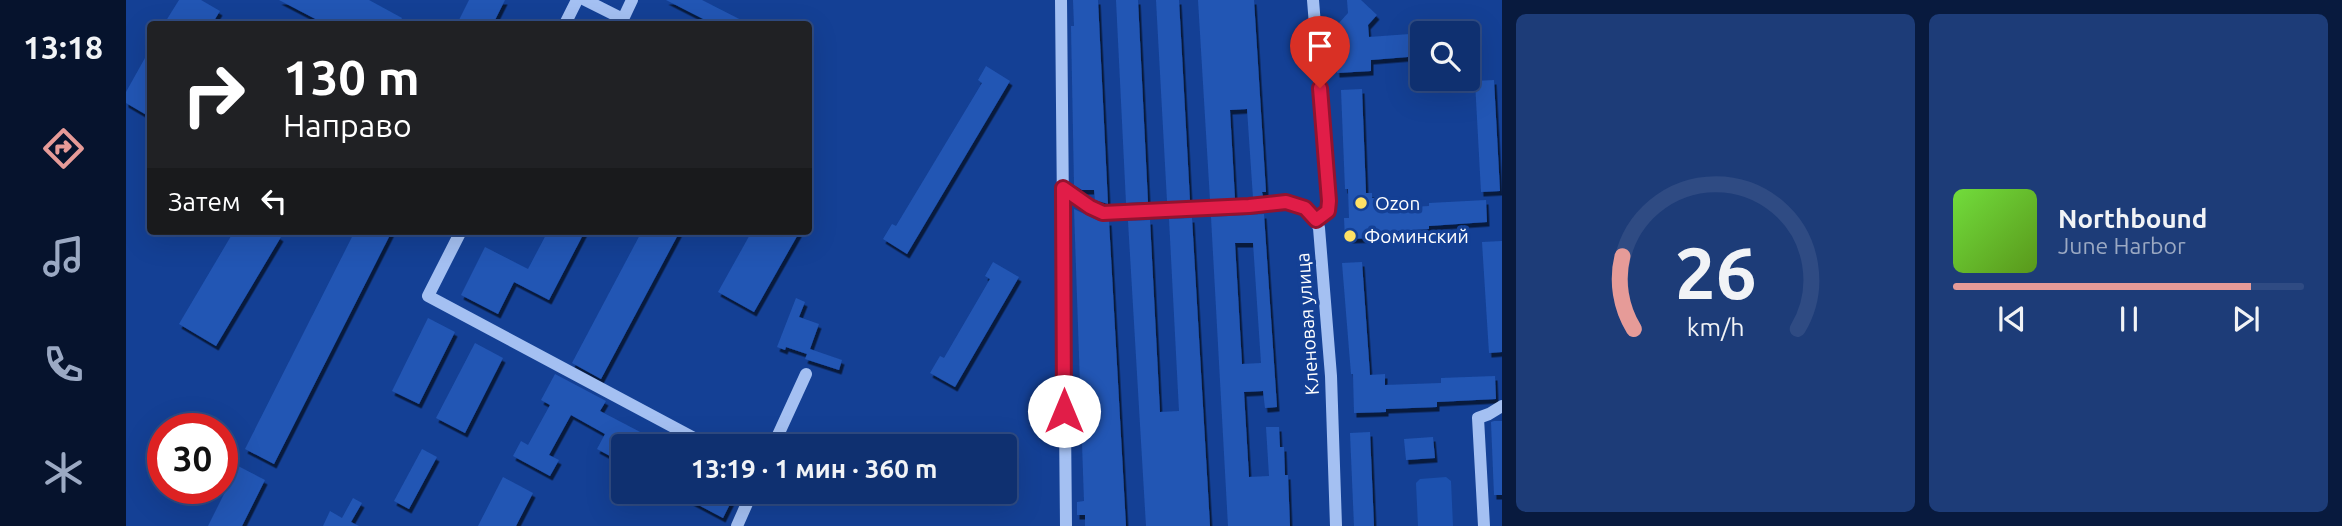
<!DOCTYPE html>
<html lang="ru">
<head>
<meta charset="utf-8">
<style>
  :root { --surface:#0f3070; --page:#1d3c78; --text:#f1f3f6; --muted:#9ba9c3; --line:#2f4b83; --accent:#e69b98 }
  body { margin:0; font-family:Ubuntu,sans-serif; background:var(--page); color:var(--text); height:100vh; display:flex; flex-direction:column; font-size:26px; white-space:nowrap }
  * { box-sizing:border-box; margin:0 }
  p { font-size:23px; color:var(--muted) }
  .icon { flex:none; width:38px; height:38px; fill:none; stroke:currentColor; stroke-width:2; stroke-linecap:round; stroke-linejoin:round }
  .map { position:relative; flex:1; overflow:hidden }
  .side { display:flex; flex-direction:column; gap:14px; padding:14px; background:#081a3e; width:840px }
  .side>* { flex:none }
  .banner { position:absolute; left:21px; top:21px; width:665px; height:214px; border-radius:7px; box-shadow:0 7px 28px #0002,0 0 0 2px var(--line); background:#202124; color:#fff; overflow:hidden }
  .fabs { position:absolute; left:1284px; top:21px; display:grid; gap:14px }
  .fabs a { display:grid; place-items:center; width:70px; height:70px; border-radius:7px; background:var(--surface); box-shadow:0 7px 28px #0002,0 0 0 2px var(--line); font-size:35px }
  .speed { position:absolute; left:21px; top:413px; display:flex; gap:14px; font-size:35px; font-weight:700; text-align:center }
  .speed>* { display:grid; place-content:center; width:91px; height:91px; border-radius:50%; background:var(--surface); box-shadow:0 7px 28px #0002,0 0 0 2px var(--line); line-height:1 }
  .speed .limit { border:10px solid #d22; background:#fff; color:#111 }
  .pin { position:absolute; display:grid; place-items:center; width:60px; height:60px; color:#fff; margin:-72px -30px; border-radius:50% 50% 50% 0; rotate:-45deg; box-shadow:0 0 7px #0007 }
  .pin .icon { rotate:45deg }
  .me { position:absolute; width:77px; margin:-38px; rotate:0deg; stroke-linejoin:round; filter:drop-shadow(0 0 5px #0008) }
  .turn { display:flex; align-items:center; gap:24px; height:147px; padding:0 21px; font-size:32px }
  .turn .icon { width:91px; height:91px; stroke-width:2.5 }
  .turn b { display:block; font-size:49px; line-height:60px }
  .then { display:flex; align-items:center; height:66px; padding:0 21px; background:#0003; gap:14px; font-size:26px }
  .side .tile { flex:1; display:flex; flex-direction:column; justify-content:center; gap:10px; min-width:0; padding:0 24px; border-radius:10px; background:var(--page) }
  .side .dial { align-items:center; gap:0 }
  .dial svg { height:182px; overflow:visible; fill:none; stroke:var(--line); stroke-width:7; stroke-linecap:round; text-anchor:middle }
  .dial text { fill:var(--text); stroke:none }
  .song { display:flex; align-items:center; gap:21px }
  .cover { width:84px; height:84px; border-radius:10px; background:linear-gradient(135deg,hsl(100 70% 55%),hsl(90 70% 35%)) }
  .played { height:7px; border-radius:4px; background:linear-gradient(90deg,var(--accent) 85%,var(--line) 85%) }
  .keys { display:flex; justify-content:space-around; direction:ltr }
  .side .tiles { flex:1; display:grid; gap:14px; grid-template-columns:repeat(2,1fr) }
  .trip { position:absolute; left:485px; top:434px; width:406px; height:70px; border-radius:7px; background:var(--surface); box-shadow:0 7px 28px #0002,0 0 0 2px var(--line); font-weight:700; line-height:70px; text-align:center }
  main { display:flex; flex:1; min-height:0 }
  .tab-bar { display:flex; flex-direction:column; width:126px; justify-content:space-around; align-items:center; background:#06132d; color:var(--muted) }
  .tab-bar .icon { width:49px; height:49px }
  .tab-bar .current { color:var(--accent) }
  .tab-bar b { font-size:32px; color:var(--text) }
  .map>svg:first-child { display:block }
</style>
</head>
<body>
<main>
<nav class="tab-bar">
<b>13:18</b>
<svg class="icon current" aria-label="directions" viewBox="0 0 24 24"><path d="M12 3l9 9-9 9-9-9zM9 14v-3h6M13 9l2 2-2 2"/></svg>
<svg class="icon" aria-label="music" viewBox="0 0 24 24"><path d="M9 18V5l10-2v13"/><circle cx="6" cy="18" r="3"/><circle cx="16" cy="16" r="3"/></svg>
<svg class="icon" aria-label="phone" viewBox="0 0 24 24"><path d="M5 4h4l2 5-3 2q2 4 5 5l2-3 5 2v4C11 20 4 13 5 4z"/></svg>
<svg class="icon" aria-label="climate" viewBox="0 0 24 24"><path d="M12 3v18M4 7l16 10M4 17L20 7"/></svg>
</nav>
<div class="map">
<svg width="1376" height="526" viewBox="0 0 1376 526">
  <defs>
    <filter id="shadow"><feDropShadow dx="2.5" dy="4.5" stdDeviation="0" flood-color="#0009"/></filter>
  </defs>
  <rect width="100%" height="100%" fill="#144095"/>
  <!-- park -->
  <path fill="#1c51af" d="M 1320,477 L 1325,481 L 1327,526 L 1292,526 L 1290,483 L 1294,479 Z"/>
  <!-- building -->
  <path fill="#2256b4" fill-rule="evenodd" filter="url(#shadow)" d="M 53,0 L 75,0 L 94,11 L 86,24 L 38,24 Z
    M 153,0 L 243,0 L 276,18 L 272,24 L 199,24 Z
    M 343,0 L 379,0 L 367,24 L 331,24 Z
    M 540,0 L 576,0 L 623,24 L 587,24 Z
    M 947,0 L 972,0 L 982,204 L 969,200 L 968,190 L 956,190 L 948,185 L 945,26 L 948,26 Z
    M 990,0 L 1012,0 L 1022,202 L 1000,203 Z
    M 1030,0 L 1053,0 L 1064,201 L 1041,201 Z
    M 1072,0 L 1128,0 L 1140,192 L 1136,192 L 1137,196 L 1127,198 L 1121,109 L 1104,110 L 1109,199 L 1084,200 Z
    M 1221,0 L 1235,0 L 1251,15 L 1242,25 L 1243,37 L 1297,33 L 1297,50 L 1294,51 L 1294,56 L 1245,60 L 1245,71 L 1211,73 L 1209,38 L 1203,34 L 1222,13 Z
    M 24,49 L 24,117 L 0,103 L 0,92 Z
    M 860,66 L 884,81 L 781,254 L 757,239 L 766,224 L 770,226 L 856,83 L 852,80 Z
    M 1368,80 L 1374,191 L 1355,192 L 1349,81 Z
    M 1236,89 L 1240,193 L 1246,193 L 1246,198 L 1252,198 L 1253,209 L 1303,206 L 1303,203 L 1360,200 L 1361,222 L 1303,226 L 1303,229 L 1254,232 L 1254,238 L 1219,239 L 1218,218 L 1223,218 L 1222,189 L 1219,189 L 1215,90 Z
    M 948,209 L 973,221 L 983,221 L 1000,526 L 959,526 L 959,515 L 951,515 L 951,502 L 958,501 Z
    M 1138,214 L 1151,407 L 1139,408 L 1137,391 L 1118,392 L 1123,477 L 1143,476 L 1140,427 L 1153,427 L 1154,447 L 1158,447 L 1159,475 L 1162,475 L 1164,526 L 1102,526 L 1085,217 ZM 1109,243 L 1127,243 L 1135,363 L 1116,364 Z
    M 1066,218 L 1084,526 L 1020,526 L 1002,221 L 1024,220 L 1034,412 L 1053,411 L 1043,219 Z
    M 108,231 L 146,231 L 155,237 L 90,346 L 53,324 Z
    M 229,231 L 266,231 L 148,464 L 119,449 Z
    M 422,231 L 459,231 L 423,300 L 388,282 L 372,314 L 335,295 L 359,247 L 402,269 Z
    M 516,231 L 554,231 L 475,379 L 446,363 Z
    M 626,231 L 674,231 L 628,312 L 592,292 Z
    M 1376,241 L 1376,352 L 1363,353 L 1356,242 Z
    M 867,262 L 893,277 L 829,387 L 804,373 L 814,356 L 818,358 L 864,279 L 859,276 Z
    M 1236,262 L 1244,375 L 1259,374 L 1259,385 L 1315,383 L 1315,378 L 1369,376 L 1370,399 L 1311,402 L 1311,407 L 1260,409 L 1260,412 L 1228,413 L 1227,374 L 1225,374 L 1216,263 Z
    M 670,298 L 679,302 L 673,317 L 693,324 L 684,349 L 716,360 L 713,370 L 679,359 L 681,354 L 660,347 L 659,350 L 651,347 Z
    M 302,318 L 329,332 L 293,404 L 266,391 Z
    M 349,343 L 377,358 L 339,433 L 310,418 Z
    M 429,374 L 480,401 L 474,411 L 541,446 L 497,446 L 497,463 L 471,449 L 479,434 L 445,415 L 423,455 L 433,460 L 424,476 L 387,456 L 395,441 L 402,445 L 424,405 L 415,400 Z
    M 1368,421 L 1376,421 L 1376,495 L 1368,495 L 1365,422 Z
    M 1244,432 L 1248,526 L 1228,526 L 1224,433 Z
    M 1307,437 L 1309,458 L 1280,460 L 1278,439 Z
    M 296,449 L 311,457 L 283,509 L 268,501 Z
    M 112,466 L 139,480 L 116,526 L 82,526 Z
    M 377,477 L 407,493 L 390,526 L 352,526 Z
    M 566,492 L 610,492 L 597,518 L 563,500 Z
    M 227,498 L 236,503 L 225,522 L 233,526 L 197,526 L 204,511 L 216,518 Z"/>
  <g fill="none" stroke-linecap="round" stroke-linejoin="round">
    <!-- minor -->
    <path stroke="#a4c0f2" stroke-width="12" d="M 459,0 L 497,19 L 506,0
      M 935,0 L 940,526
      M 1187,0 L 1203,201 L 1202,211 L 1190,220
      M 439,24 L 451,0
      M 937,188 L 964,207 L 977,213 L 1123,207 L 1160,202 L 1179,208 L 1186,214 L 1193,228 L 1205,376 L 1210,526
      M 335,231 L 302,296 L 583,446
      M 647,446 L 680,374
      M 611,526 L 626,492
      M 1358,526 L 1352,418 L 1363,414 L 1376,406"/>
  </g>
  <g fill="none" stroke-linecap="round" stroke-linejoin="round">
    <!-- route casing -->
    <g stroke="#92132f" stroke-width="18">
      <path id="route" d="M 938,411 L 937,188 L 964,207 L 977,213 L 1123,206 L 1160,202 L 1179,208 L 1190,220 L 1202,211 L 1203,201 L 1194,88"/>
    </g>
    <!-- route -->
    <use href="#route" stroke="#e11d48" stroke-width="12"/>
  </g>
  <!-- markers -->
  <g fill="#ffe165" stroke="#144095" stroke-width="2.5">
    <circle cx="1235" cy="203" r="7"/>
    <circle cx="1224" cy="236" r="7"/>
  </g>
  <g text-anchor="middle" stroke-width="7" stroke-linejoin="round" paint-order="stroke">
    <!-- poi labels -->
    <g font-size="19" fill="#fff" stroke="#144095" text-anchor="start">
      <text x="1249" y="210">Ozon</text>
      <text x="1238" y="243">Фоминский</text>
    </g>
    <!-- street labels -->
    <g font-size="19" fill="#fff" stroke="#144095">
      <text transform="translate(1181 324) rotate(-94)" y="7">Кленовая улица</text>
    </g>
  </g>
</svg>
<div class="fabs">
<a><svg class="icon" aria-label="search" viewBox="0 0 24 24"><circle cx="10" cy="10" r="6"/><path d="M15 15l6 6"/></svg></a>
</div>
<div class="speed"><div class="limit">30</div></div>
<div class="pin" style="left:1194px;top:88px;background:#d93025"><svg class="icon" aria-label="arrive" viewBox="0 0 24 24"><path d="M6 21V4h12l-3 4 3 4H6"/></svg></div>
<svg class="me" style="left:938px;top:411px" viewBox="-20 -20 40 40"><circle r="19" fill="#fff"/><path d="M0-13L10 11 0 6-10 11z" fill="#e11d48"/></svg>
<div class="trip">13:19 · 1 мин · 360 m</div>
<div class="banner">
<div class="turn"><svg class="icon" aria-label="right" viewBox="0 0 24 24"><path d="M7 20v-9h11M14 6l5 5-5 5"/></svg><div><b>130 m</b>Направо</div></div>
<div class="then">Затем<svg class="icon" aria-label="left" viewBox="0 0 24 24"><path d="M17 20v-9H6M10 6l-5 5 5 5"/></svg></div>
</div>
</div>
<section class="side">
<div class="tiles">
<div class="tile dial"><svg viewBox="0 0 100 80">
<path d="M14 69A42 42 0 1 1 86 69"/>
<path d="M14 69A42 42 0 0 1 9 37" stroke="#e69b98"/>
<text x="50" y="56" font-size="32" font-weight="700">26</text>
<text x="50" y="72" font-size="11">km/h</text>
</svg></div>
<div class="tile">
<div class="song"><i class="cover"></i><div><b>Northbound</b><p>June Harbor</p></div></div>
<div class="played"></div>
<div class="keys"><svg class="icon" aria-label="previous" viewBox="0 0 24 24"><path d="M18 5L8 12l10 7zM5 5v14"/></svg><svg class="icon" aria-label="pause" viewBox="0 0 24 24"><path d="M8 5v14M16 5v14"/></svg><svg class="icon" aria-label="next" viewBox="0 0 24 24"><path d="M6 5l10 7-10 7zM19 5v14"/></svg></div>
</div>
</div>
</section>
</main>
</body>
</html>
